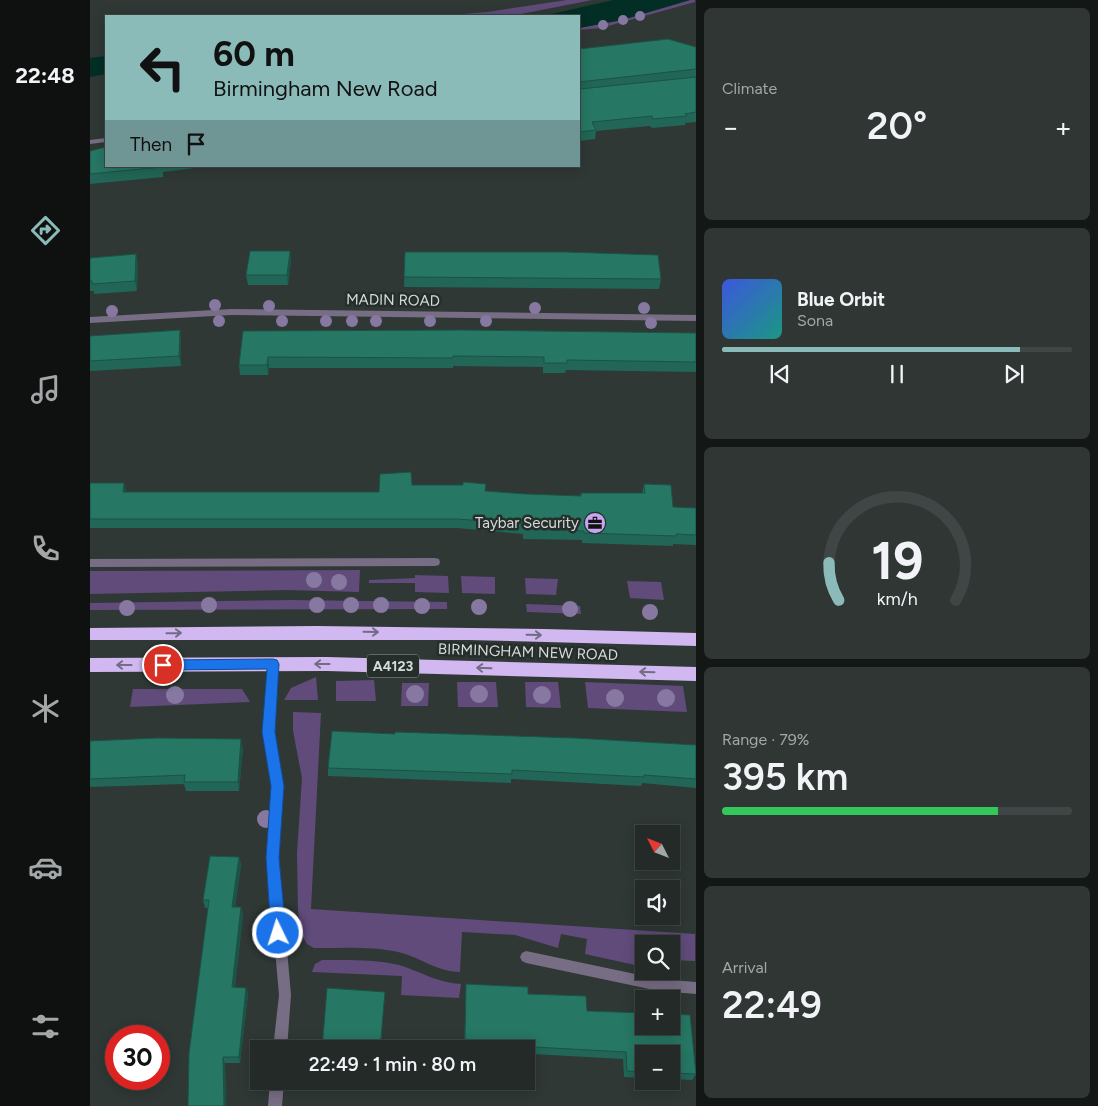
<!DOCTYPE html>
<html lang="en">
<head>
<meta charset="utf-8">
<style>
  :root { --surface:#232a28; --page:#2f3634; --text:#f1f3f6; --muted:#a3a7a8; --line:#404645; --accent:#8bbbb9 }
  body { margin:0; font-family:Figtree,sans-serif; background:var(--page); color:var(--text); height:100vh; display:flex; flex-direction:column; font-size:19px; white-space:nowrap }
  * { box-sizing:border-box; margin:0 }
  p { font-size:16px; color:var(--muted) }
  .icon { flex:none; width:28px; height:28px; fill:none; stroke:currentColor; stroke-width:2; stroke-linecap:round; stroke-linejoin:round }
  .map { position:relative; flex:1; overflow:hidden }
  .panel { display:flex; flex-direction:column; gap:8px; padding:8px; background:#131716; width:402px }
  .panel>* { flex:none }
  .guide { position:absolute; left:15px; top:15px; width:475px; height:152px; border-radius:0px; box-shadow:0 2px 12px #0003,0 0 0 1px var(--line); background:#8bbbb9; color:#111; overflow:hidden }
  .needle { width:32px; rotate:312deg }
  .buttons { position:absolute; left:545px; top:825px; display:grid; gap:10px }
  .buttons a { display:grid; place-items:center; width:45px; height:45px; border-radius:0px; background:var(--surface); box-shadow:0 2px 12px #0003,0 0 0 1px var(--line); font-size:25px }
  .speed { position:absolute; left:15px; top:1025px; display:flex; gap:10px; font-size:25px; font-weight:700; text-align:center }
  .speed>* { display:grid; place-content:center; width:65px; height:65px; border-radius:50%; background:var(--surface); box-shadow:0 2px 12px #0003,0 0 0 1px var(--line); line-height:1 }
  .speed .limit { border:8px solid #d22; background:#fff; color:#111 }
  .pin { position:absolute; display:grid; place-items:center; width:42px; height:42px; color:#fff; margin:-21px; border:2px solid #fff; border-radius:50%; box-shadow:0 1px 5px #0007 }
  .me { position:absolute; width:55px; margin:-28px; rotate:356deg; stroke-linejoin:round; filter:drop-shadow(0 0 4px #0008) }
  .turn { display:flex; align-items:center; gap:18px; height:105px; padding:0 25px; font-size:22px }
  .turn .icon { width:65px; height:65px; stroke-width:2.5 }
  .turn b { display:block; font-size:35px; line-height:42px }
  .then { display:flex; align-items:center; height:48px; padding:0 25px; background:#0003; gap:10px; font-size:19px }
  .big { font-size:38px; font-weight:600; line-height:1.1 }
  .panel .widget { flex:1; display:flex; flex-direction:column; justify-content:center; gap:8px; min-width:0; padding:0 18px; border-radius:8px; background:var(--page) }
  .panel .dial { align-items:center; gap:0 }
  .dial svg { height:130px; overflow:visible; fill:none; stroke:var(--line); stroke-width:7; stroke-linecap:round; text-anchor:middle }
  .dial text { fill:var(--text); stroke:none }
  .song { display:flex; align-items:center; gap:15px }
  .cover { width:60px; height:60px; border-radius:8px; background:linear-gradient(135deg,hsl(230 70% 55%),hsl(170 70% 35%)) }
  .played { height:5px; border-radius:2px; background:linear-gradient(90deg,var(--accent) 85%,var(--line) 85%) }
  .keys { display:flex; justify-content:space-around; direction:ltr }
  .heat { display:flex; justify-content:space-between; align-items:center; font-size:28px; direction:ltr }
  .charge { height:8px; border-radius:4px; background:linear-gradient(90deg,#34c759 79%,var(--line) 0) }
  .trip { position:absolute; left:160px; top:1040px; width:285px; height:50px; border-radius:0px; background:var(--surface); box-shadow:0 2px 12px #0003,0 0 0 1px var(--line); font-weight:600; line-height:50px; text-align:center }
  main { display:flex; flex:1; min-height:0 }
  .dock { display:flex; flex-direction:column; width:90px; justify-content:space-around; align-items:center; background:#0e1110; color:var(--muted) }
  .dock .icon { width:35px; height:35px }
  .dock .active { color:var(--accent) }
  .dock b { font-size:22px; color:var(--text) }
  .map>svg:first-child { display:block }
</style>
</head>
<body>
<main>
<nav class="dock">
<b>22:48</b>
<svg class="icon active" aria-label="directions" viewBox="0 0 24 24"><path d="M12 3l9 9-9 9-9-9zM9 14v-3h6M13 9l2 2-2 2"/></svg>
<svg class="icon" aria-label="music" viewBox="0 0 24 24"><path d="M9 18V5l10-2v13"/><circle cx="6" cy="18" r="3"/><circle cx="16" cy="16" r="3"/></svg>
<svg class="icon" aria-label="phone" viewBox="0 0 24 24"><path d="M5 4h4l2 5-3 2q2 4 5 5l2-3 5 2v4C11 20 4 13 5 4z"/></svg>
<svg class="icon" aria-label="climate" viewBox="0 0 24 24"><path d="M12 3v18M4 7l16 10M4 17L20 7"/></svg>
<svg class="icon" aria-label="car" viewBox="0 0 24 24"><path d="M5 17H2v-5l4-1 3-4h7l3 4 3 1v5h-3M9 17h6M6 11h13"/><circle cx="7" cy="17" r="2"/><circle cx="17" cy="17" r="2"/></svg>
<svg class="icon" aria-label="filters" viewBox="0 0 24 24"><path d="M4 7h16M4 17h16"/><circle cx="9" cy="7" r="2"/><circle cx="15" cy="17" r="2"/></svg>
</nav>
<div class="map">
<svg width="606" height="1106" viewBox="0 0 606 1106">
  <rect width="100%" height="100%" fill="#2f3835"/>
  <!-- green -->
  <path fill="#604b7a" d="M 477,0 L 502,0 L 421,16 L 349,16 L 397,12 Z
    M 600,0 L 605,0 L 605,2 L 511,28 L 489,30 L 489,28 L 532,20 Z
    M 270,570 L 269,592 L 197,590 L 0,594 L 0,571 Z
    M 325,575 L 358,576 L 359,593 L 325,592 L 325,583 L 279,583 L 279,580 L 325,578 Z
    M 371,576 L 405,577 L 405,594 L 372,593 Z
    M 435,578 L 468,579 L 466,595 L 436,594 Z
    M 537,581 L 571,582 L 574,600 L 540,598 Z
    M 201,600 L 357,602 L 357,609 L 0,610 L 0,603 Z
    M 436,604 L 490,606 L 491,614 L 437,612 Z
    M 226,677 L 228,700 L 194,700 L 201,688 Z
    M 284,680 L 286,701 L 246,701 L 246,681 Z
    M 367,682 L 406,682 L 408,707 L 368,707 Z
    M 435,682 L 468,682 L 471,708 L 436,707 Z
    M 495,682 L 593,686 L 597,712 L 498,708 Z
    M 312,683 L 339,683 L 338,706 L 311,706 Z
    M 43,689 L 152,689 L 160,702 L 40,707 Z
    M 203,712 L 231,713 L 221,909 L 605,934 L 605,961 L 581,960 L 581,944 L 554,944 L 554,967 L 495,954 L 497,939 L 471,934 L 468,948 L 425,935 L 372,932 L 370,972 C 347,972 330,957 308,952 C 281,946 252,948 224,948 L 217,944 L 210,932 L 208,911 L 207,853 L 212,778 L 203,731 Z
    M 232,960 C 257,960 284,959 309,965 C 332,972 345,982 371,984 L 369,998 L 311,995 L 312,976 L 222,972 L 225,964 Z"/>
  <!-- water -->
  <path fill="#022e25" d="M 523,0 L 600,0 L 532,20 L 489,28 L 489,16 L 453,16 Z
    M 16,56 L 16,74 L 0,77 L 0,58 Z"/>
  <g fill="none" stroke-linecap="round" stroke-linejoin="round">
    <!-- street -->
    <path fill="#776d84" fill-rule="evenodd" d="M 16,138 L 16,142 L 0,144 L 0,140 Z
      M 141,309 L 606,315 L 606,321 L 141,315 L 0,323 L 0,317 Z
      M 345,558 L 349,559 L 350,562 L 349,565 L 345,566 L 0,567 L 0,559 Z
      M 183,660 L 187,661 L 188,664 L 185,733 L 193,786 L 189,858 L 201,995 L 197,1049 L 183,1049 L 189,995 L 177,858 L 181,786 L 173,733 L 178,664 L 179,661 Z
      M 436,951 L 569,979 L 606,982 L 606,994 L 569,991 L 436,963 L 432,961 L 430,957 L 432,953 Z
      M 180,1081 L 194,1081 L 192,1106 L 178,1106 Z"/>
    <!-- highway -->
    <path fill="#d1b8f1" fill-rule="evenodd" d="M 227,626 L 454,629 L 606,633 L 606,646 L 379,640 L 0,640 L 0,628 Z
      M 237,657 L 606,667 L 606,681 L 237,671 L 0,672 L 0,658 Z"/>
  </g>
  <!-- trees -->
  <g fill="#8678a1">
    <circle cx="550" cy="16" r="5"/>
    <circle cx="533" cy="20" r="5"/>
    <circle cx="513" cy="25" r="5"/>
    <circle cx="125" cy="305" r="6"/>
    <circle cx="179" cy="306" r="6"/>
    <circle cx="445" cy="308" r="6"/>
    <circle cx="554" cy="308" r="6"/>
    <circle cx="22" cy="311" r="6"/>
    <circle cx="129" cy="321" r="6"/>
    <circle cx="192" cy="321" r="6"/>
    <circle cx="236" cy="321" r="6"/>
    <circle cx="262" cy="321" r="6"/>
    <circle cx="286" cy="321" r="6"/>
    <circle cx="340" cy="321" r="6"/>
    <circle cx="396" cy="321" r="6"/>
    <circle cx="561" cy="323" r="6"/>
    <circle cx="224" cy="580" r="8"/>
    <circle cx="249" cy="582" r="8"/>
    <circle cx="119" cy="605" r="8"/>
    <circle cx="227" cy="605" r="8"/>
    <circle cx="261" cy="605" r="8"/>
    <circle cx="291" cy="605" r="8"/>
    <circle cx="332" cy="606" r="8"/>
    <circle cx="389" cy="607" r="8"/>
    <circle cx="37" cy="608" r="8"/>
    <circle cx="480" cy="609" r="8"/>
    <circle cx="560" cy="612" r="8"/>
    <circle cx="325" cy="694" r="9"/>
    <circle cx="389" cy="694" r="9"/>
    <circle cx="85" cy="695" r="9"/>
    <circle cx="452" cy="695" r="9"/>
    <circle cx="525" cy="698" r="9"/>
    <circle cx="576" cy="698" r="9"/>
    <circle cx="176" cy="819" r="9"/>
  </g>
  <!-- wall -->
  <path fill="#216656" d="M 606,47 L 606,122 L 595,123 L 595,125 L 562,128 L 560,126 L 506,131 L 505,139 L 489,141 L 489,49 Z
    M 0,151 L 16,166 L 121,166 L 73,172 L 73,177 L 0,184 Z
    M 200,251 L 201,261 L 198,285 L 158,285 L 156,275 Z
    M 315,252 L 571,279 L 569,289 L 314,287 Z
    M 46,254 L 48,264 L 47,291 L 4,294 L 4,291 L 0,291 L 0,258 Z
    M 153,331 L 606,333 L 606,372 L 476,370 L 475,373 L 453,373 L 453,367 L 363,366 L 363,368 L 179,368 L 178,375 L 150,375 L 149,365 Z
    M 0,336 L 91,340 L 91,366 L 0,371 Z
    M 0,483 L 36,492 L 289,492 L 322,485 L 436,494 L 490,496 L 491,493 L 552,493 L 554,484 L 583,507 L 606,508 L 606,545 L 583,544 L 583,546 L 492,543 L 492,540 L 433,539 L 433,534 L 367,528 L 0,528 Z
    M 305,734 L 606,745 L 606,788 L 552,783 L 551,786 L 421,779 L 421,783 L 238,776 L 238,768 Z
    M 0,741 L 153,748 L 149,791 L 96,791 L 94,784 L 0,787 Z
    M 149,857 L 151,865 L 145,907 L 151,907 L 153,915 L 145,987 L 156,988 L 158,994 L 150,1063 L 135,1063 L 136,1106 L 118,908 L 115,908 L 113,900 Z
    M 376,984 L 438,987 L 438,994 L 496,996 L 497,1011 L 554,1013 L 554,1026 L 581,1026 L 581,1014 L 600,1015 L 606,1074 L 602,1080 L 581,1079 L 581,1054 L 554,1054 L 554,1078 L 534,1077 L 533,1059 L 442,1054 L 442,1052 L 436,1052 L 436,1049 L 374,1049 L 376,991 Z"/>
  <!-- shaded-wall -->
  <path fill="#1b5346" d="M 200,251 L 201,261 L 198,285 L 197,275 Z
    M 46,254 L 48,264 L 47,291 L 45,281 Z
    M 90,330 L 91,340 L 91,366 L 89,356 Z
    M 178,357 L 179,368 L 178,375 L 177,365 Z
    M 34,483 L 37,493 L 33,492 Z
    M 151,739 L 153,748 L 149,791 L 148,782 Z
    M 149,857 L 151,865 L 144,915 L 142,907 Z
    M 151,907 L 153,915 L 144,994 L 142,987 Z
    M 156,988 L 158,994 L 150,1063 L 149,1057 Z
    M 295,992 L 291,1049 L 290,1049 Z
    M 133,1057 L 135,1063 L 136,1106 L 134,1106 Z"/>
  <!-- building -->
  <path fill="#267764" stroke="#1b5346" d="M 578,39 L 606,47 L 606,69 L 489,82 L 489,49 Z
    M 606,77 L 606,112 L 595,114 L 597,116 L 563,119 L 562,116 L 502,122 L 506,130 L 489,132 L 489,87 L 490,89 Z
    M 16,147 L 16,166 L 72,166 L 72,167 L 0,174 L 0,151 Z
    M 160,251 L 200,251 L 197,275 L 156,275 Z
    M 315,252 L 475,252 L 568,255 L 571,279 L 314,277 Z
    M 46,254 L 45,281 L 2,284 L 2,281 L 0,281 L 0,258 Z
    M 90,330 L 89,356 L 0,361 L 0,336 Z
    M 373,330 L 606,333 L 606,362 L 477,360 L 477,363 L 454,363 L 454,357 L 363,356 L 363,358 L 178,357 L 177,365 L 149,365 L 153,331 Z
    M 321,472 L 322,485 L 373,485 L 373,482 L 396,484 L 395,491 L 436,494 L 491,496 L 491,493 L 555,493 L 554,484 L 581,485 L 583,507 L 606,508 L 606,535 L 586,534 L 586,536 L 494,533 L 494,531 L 434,529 L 434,524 L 367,519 L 0,519 L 0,483 L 34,483 L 33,492 L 289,492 L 290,474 Z
    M 242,731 L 305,734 L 305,732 L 485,738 L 606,745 L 606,779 L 554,775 L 554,777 L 422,770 L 422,774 L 238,768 Z
    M 67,738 L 151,739 L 148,782 L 94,782 L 95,775 L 0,779 L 0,741 Z
    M 120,856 L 149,857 L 142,907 L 151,907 L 142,987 L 156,988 L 149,1057 L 133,1057 L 134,1106 L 98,1106 L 99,1053 L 119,900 L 113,900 Z
    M 376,984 L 438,987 L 438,994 L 496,996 L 497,1011 L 554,1013 L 554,1026 L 581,1026 L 581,1014 L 600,1015 L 606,1074 L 581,1073 L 581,1054 L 554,1054 L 554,1072 L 537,1071 L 536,1052 L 444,1047 L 444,1046 L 375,1042 Z
    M 237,988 L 295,992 L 290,1049 L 232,1049 Z"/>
  <!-- one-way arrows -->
  <defs><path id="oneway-shaft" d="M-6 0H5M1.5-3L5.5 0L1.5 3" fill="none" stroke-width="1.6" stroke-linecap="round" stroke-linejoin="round" transform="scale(1.25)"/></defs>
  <g stroke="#726c84">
    <use href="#oneway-shaft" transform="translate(281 632) rotate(1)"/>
    <use href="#oneway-shaft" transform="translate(84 633) rotate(-1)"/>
    <use href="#oneway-shaft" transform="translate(444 635) rotate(1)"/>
    <use href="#oneway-shaft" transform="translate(232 664) rotate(-180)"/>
    <use href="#oneway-shaft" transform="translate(34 665) rotate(180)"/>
    <use href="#oneway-shaft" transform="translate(394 668) rotate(-178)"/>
    <use href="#oneway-shaft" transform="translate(557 672) rotate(-178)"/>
  </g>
  <!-- route -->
  <path fill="#1a73e8" stroke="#114b97" d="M 183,659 L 187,660 L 189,664 L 185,732 L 194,786 L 189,858 L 196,933 L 194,938 L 188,940 L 183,938 L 181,933 L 176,858 L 181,786 L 172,732 L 177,669 L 73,670 L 69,668 L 67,665 L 69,661 L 73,660 Z"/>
  <!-- icons -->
  <defs>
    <g id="office-disc" transform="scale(1.125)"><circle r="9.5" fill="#c6a6f0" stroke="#252e2b"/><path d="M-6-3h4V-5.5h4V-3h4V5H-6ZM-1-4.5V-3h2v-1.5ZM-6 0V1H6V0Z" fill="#111"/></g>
  </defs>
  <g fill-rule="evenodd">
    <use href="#office-disc" x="505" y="523"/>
  </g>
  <g text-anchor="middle" stroke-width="5" stroke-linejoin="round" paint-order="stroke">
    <!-- shield labels -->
    <rect fill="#252e2b" stroke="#a1a7a6" stroke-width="1" x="277" y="654.5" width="52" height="23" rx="4"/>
    <g font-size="14" font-weight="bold" fill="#d6dbda">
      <text x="303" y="671">A4123</text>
    </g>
    <!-- street labels -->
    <g font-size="15" fill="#d6dbda" stroke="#252e2b">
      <text transform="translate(303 300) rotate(1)" y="5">MADIN ROAD</text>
      <text transform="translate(438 652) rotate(2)" y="5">BIRMINGHAM NEW ROAD</text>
    </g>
    <!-- poi labels -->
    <g font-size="15" fill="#d6dbda" stroke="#252e2b" text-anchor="end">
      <text x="489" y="528">Taybar Security</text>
    </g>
  </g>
</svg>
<div class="buttons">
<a><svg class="needle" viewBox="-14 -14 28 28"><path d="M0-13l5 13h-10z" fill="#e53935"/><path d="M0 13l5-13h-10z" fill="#a3a7a8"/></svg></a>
<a><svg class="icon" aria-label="sound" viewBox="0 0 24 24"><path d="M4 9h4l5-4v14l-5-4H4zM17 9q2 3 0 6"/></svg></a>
<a><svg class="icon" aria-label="search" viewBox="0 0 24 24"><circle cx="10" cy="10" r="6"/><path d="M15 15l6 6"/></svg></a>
<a>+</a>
<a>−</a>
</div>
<div class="speed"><div class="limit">30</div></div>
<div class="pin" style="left:73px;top:665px;background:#d93025"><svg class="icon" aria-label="arrive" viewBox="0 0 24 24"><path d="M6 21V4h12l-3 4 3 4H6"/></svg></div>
<svg class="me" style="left:188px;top:933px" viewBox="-20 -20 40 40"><circle r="17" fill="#1a73e8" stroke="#fff" stroke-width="3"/><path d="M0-11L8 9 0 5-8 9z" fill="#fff"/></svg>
<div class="trip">22:49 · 1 min · 80 m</div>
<div class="guide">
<div class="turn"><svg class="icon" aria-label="left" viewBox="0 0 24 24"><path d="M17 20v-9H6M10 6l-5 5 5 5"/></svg><div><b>60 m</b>Birmingham New Road</div></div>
<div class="then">Then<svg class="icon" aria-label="arrive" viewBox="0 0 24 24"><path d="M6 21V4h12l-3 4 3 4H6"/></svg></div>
</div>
</div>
<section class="panel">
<div class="widget"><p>Climate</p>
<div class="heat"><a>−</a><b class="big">20°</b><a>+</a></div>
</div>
<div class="widget">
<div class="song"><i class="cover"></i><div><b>Blue Orbit</b><p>Sona</p></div></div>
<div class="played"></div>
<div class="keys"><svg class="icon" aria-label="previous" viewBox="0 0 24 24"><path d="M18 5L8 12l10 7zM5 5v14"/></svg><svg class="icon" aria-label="pause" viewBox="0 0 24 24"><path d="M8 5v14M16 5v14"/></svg><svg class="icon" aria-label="next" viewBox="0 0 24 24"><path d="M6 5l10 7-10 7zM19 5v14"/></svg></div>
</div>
<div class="widget dial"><svg viewBox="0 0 100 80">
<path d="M14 69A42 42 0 1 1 86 69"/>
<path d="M14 69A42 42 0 0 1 8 46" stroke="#8bbbb9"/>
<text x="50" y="56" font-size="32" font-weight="700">19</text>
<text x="50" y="72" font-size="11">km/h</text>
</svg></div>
<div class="widget"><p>Range · 79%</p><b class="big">395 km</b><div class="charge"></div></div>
<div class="widget"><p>Arrival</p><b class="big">22:49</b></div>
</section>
</main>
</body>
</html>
